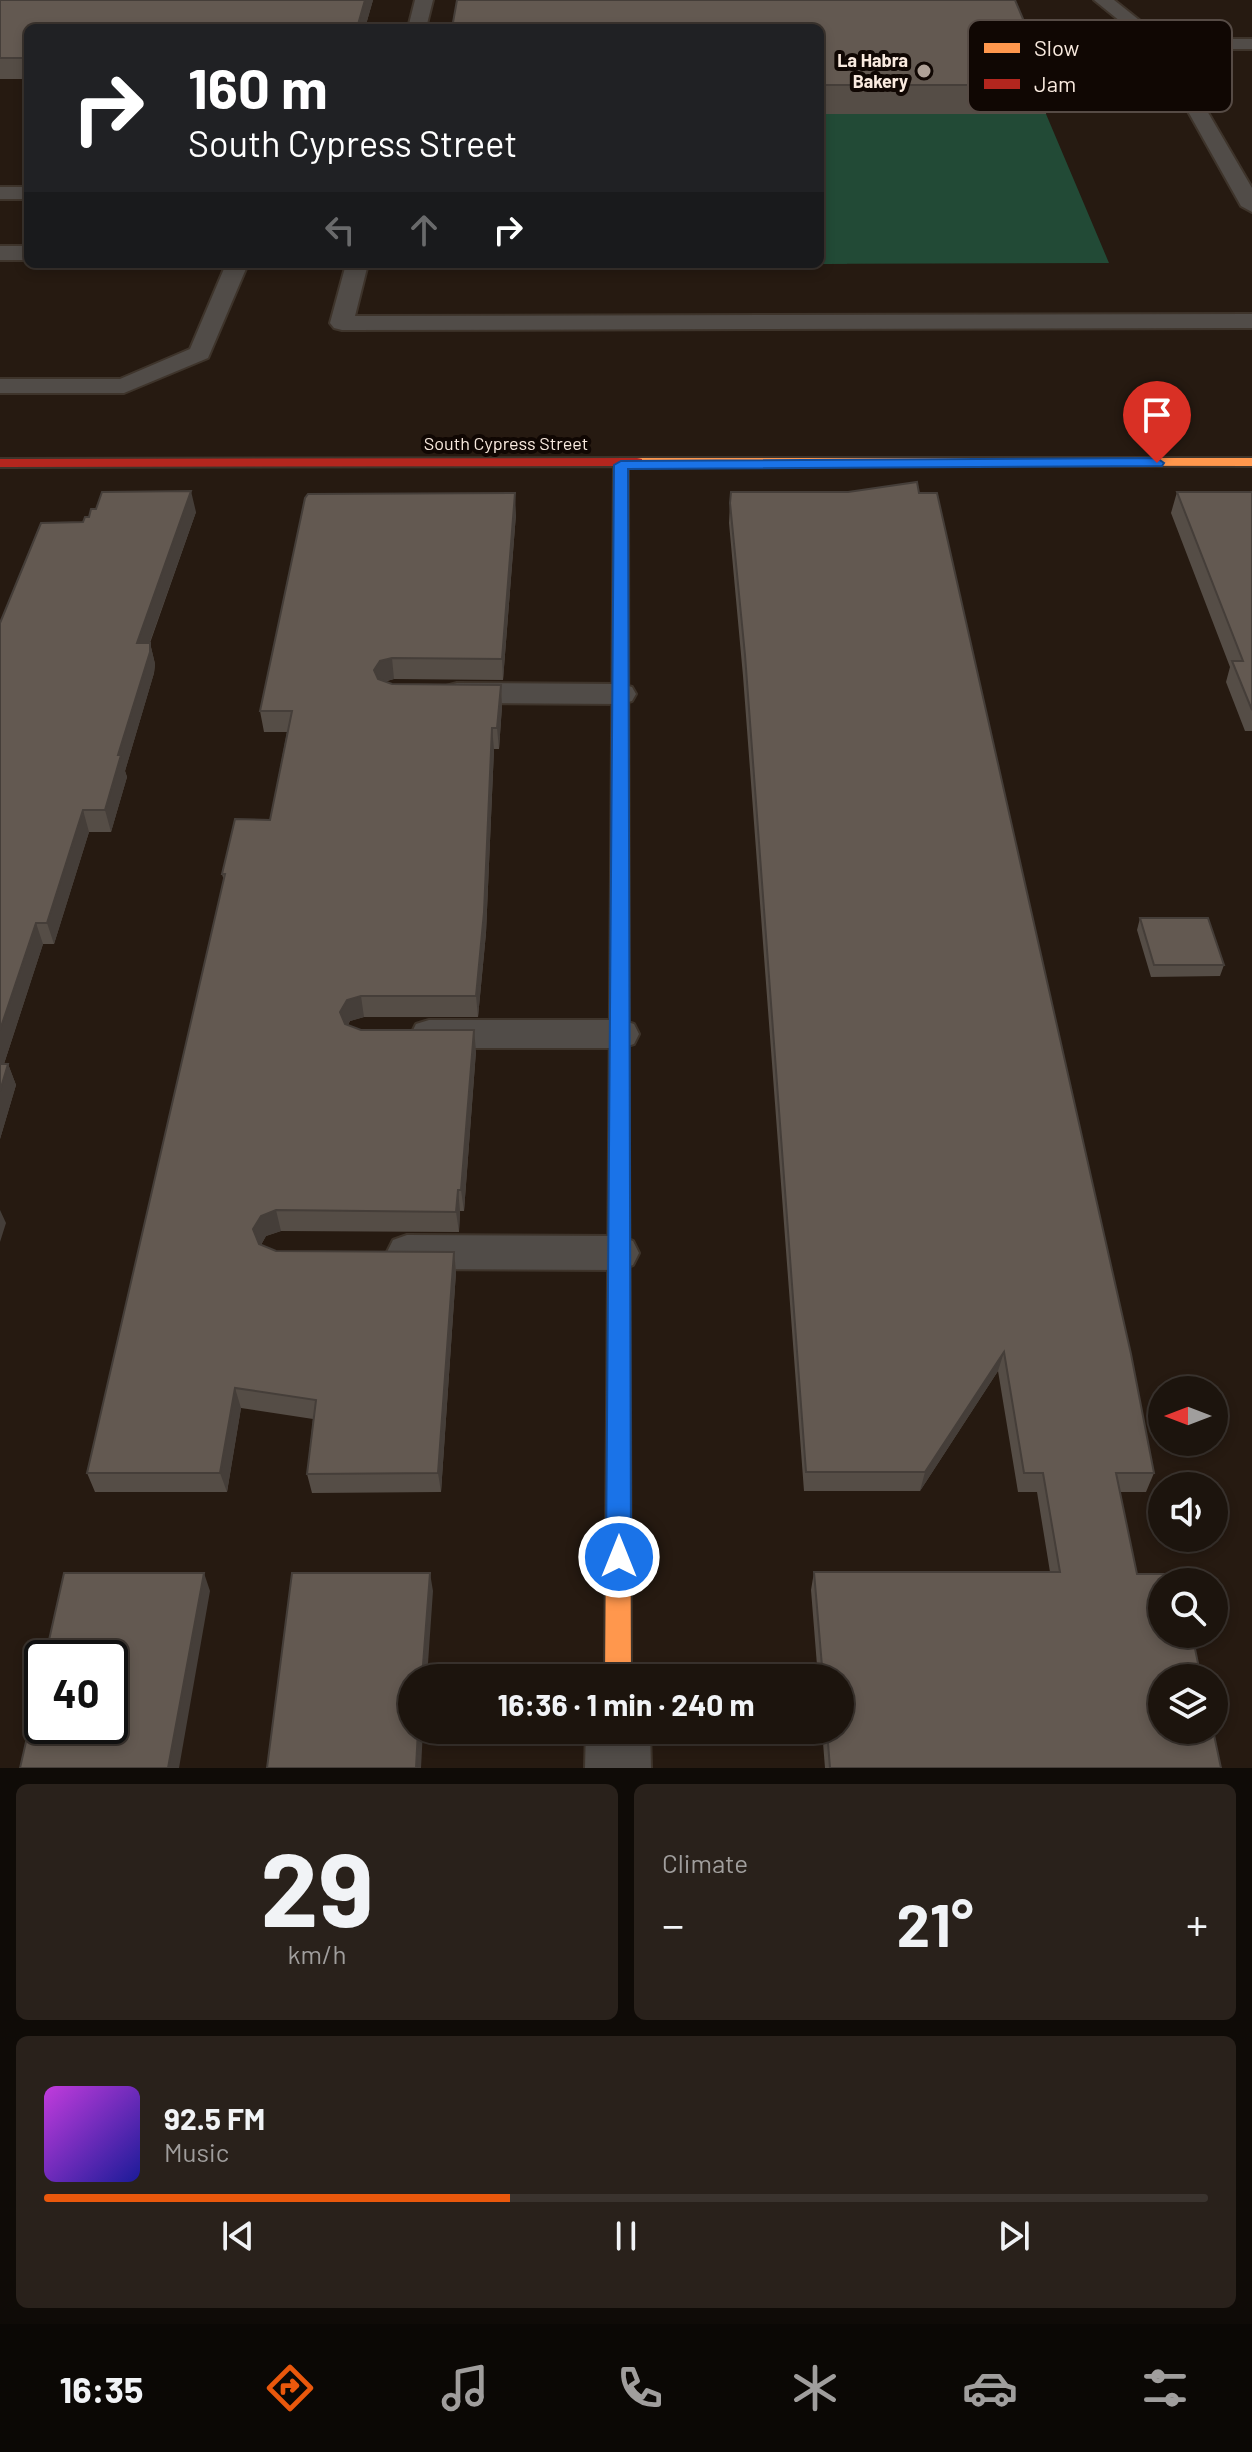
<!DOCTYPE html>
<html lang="en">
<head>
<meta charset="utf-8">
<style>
  :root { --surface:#1c140d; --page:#29211b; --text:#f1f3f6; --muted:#a09e9d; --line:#3a332e; --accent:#ea580c }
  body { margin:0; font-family:Barlow,sans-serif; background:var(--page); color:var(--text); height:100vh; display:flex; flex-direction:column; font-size:30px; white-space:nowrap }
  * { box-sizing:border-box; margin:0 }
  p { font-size:26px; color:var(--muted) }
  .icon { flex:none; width:44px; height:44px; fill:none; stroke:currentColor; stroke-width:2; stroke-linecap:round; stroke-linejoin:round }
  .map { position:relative; height:1768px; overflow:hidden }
  .side { display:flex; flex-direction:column; gap:16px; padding:16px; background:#0f0b07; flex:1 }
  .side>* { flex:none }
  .banner { position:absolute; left:24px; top:24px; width:800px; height:244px; border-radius:12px; box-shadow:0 4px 12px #0003,0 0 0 2px var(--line); background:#202124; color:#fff; overflow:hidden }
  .needle { width:52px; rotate:270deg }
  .buttons { position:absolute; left:1148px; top:1376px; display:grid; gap:16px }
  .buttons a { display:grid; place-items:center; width:80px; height:80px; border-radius:50%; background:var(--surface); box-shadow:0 4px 12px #0003,0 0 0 2px var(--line); font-size:40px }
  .speed { position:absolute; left:24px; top:1640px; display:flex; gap:16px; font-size:40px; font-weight:700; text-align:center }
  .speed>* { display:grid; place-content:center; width:104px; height:104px; border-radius:50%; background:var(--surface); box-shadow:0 4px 12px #0003,0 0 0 2px var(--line); line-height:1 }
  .speed .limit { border:4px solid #111; border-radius:12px; background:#fff; color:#111 }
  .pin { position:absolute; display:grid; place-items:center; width:68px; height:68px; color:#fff; margin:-82px -34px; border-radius:50% 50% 50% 0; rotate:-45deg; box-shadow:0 0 8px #0007 }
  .pin .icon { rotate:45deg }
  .me { position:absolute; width:88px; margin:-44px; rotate:0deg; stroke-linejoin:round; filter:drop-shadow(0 0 6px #0008) }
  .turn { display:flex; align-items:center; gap:28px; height:168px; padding:0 32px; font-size:36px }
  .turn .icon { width:104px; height:104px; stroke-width:2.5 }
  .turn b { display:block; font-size:56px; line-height:68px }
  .lanes { display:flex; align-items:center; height:76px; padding:0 32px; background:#0003; justify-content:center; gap:40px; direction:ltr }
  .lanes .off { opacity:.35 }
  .big { font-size:60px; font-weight:700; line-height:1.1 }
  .side .widget { flex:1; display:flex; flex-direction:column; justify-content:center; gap:12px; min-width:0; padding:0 28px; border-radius:12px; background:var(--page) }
  .side .dial { align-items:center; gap:0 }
  .dial b { font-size:104px; line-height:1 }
  .song { display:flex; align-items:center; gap:24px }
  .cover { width:96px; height:96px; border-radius:12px; background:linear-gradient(135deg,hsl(290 70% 55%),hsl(240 70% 35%)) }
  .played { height:8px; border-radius:4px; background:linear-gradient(90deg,var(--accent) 40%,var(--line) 40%) }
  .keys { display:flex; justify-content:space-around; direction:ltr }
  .heat { display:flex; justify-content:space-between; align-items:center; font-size:44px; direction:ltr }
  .side .tiles { flex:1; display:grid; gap:16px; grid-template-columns:1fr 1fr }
  .widget:last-child { grid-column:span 2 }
  .trip { position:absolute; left:398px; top:1664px; width:456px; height:80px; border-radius:40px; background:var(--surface); box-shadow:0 4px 12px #0003,0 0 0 2px var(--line); font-weight:700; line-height:80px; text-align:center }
  .tabs { display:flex; height:128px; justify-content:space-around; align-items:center; background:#0b0805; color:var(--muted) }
  .tabs .icon { width:56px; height:56px }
  .tabs .current { color:var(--accent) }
  .tabs b { font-size:36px; color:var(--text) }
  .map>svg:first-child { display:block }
</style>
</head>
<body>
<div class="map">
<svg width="1252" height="1768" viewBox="0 0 1252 1768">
  <rect width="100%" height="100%" fill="#261a11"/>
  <!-- green -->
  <path fill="#224a36" d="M 820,114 L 1046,114 L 1109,263 L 419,265 L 820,264 Z"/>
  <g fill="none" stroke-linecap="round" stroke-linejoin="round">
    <!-- lane casing -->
    <g stroke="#3e342b" stroke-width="4">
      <path id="lane" d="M 415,0 L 433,0 L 426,28 L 408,28 Z
        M 1094,0 L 1114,0 L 1163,39 L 1252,39 L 1252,49 L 1171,49 L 1252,188 L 1252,212 L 1241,206 L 1152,47 Z
        M 0,187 L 28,187 L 28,199 L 0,199 Z
        M 0,246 L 28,246 L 28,260 L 0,260 Z
        M 226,264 L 248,264 L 208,358 L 124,393 L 0,393 L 0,379 L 120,379 L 190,349 Z
        M 346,264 L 368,264 L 355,316 L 1252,314 L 1252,328 L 342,330 L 334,328 L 330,323 Z
        M 457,683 L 621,684 L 632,687 L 636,694 L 632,701 L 621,704 L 457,703 L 446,700 L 442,693 L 446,686 Z
        M 429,1020 L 621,1020 L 634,1024 L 639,1034 L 634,1044 L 621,1048 L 429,1048 L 416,1044 L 411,1034 L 416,1024 Z
        M 407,1235 L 619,1236 L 633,1241 L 639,1253 L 633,1265 L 619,1270 L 407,1269 L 393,1264 L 387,1252 L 393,1240 Z"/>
    </g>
    <!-- street casing -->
    <g stroke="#3e342b" stroke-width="4">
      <path id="street" d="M 586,1730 L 650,1730 L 651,1768 L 585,1768 Z"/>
    </g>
    <!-- slow casing -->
    <g stroke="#3e342b" stroke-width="4">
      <path id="slow" d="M 637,458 L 1252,458 L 1252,466 L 632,465 L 632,459 Z
        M 619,1133 L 626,1135 L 629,1141 L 631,1678 L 605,1678 L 609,1141 L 612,1135 Z"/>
    </g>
    <!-- jam casing -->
    <g stroke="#3e342b" stroke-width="4">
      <path id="jam" d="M 637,458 L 642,459 L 642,465 L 628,466 L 629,1141 L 626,1147 L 619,1149 L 612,1147 L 609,1141 L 614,466 L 0,467 L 0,459 Z"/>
    </g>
    <!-- lane -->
    <use href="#lane" fill="#514c48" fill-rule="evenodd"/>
    <!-- street -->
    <use href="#street" fill="#514c48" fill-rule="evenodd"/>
    <!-- slow -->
    <use href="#slow" fill="#ff974d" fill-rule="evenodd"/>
    <!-- jam -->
    <use href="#jam" fill="#b3261e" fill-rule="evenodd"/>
  </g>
  <!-- wall -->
  <path fill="#554d46" d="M 0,0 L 373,0 L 365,28 L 28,28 L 28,79 L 0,79 Z
    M 820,28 L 1051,85 L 1046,114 L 820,114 Z
    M 1177,492 L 1252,492 L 1252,731 L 1245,731 L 1226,682 L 1230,667 L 1171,513 Z
    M 730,503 L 1154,1473 L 1146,1492 L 1120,1492 L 1137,1574 L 1221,1768 L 825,1768 L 822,1730 L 840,1730 L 840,1678 L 818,1678 L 811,1590 L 814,1572 L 1050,1572 L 1037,1492 L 1018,1492 L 998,1371 L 920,1491 L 804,1491 L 743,676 L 729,523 Z
    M 196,512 L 150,643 L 155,664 L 154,673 L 125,771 L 127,777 L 111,832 L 89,832 L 54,944 L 43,944 L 4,1064 L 8,1064 L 16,1085 L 0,1139 L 0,623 L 83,522 Z
    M 516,514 L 503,680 L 394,679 L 384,682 L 392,684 L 501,685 L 502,706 L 499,749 L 494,749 L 486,933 L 478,1017 L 364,1017 L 350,1021 L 348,1025 L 361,1030 L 476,1051 L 464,1211 L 460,1211 L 459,1232 L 281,1231 L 266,1236 L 261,1245 L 276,1251 L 454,1252 L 456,1272 L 441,1492 L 312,1493 L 307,1474 L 313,1419 L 241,1408 L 227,1492 L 95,1492 L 87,1473 L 224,881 L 222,874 L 270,820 L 287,732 L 264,732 L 260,711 Z
    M 1140,918 L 1224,965 L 1220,976 L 1151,977 L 1137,930 Z"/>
  <!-- shaded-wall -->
  <path fill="#453e39" d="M 365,0 L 373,0 L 365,28 L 357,28 Z
    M 191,491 L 196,512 L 142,664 L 137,643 Z
    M 515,493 L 516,514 L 503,680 L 502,659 Z
    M 150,643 L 155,664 L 154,673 L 125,771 L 127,777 L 111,832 L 105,810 L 118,755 Z
    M 392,658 L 394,679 L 382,682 L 376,691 L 374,670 L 380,661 Z
    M 501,685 L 502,706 L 499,749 L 497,728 Z
    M 492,728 L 494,749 L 486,933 L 478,1017 L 476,996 Z
    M 83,810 L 89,832 L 54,944 L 47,923 Z
    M 36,923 L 43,944 L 0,1076 L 0,1030 Z
    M 361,996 L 364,1017 L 350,1021 L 343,1033 L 340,1012 L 347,1000 Z
    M 474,1030 L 476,1051 L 464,1211 L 461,1190 Z
    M 8,1064 L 16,1085 L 0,1139 L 0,1091 Z
    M 458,1190 L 460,1211 L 459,1232 L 456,1212 Z
    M 0,1210 L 6,1223 L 0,1242 Z
    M 276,1210 L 281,1231 L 266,1236 L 258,1250 L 253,1229 L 261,1216 Z
    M 454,1252 L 456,1272 L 441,1492 L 438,1473 Z
    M 1004,1352 L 998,1371 L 920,1491 L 925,1472 Z
    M 235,1388 L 241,1408 L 227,1492 L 220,1473 Z
    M 204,1573 L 210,1591 L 179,1768 L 168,1768 Z
    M 430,1573 L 433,1591 L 427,1678 L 422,1678 Z
    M 418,1730 L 423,1730 L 421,1768 L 416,1768 Z"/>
  <!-- building -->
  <path fill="#635951" stroke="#453e39" stroke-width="2" d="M 0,0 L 365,0 L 357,28 L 28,28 L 28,58 L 0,58 Z
    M 457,0 L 1015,0 L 1051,85 L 820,85 L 820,28 L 452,28 Z
    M 917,482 L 919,493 L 937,493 L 1131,1354 L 1154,1473 L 1116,1473 L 1137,1574 L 1178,1574 L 1180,1582 L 1162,1582 L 1162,1634 L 1192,1634 L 1201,1678 L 1162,1678 L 1162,1730 L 1213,1730 L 1221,1768 L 830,1768 L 827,1730 L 840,1730 L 840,1678 L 823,1678 L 814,1572 L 1060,1572 L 1043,1473 L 1024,1473 L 1004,1352 L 925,1472 L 806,1472 L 745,655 L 730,503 L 731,492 L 848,492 Z
    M 191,491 L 137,643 L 150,643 L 150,652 L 118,755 L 121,755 L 105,810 L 83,810 L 47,923 L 36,923 L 0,1030 L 0,623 L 41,523 L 83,522 L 85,517 L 89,517 L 91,509 L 96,509 L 102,492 Z
    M 1177,492 L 1252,492 L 1252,710 L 1232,661 L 1243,661 Z
    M 515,493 L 502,659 L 392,658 L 380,661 L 374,670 L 378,679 L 392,684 L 501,685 L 497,728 L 492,728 L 484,912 L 476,996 L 361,996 L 347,1000 L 340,1012 L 345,1024 L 361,1030 L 474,1030 L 461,1190 L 458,1190 L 456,1212 L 276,1210 L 261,1216 L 253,1229 L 259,1244 L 276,1251 L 454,1252 L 438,1473 L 307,1474 L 316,1400 L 235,1388 L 220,1473 L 87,1473 L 225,874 L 222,874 L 235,819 L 270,820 L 292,711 L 260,711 L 305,498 L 308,494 Z
    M 1140,918 L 1208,918 L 1224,965 L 1154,965 Z
    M 0,1064 L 8,1064 L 0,1091 Z
    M 64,1573 L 204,1573 L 168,1768 L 20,1768 L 42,1672 L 42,1726 L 110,1726 L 110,1658 L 45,1658 Z
    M 292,1573 L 430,1573 L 422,1678 L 412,1678 L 412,1730 L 418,1730 L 416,1768 L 267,1768 Z"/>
  <!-- route -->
  <path fill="#1a73e8" stroke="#114b97" stroke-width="2" d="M 1157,458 L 1164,463 L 1162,466 L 628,469 L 631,1557 L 627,1565 L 619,1569 L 610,1565 L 606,1557 L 614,465 L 621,461 Z"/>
  <!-- markers -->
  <circle fill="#afa197" stroke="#100703" stroke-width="3" cx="924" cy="71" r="8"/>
  <g text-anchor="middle" stroke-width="8" stroke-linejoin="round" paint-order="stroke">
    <!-- far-poi labels -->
    <g font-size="18" font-weight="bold" fill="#f9eadf" stroke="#100703" text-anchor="end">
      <text x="908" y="67">La Habra<tspan x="908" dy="21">Bakery</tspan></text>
    </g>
    <!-- far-street labels -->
    <g font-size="18" fill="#f9eadf" stroke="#100703">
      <text x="506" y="450">South Cypress Street</text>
    </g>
  </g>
  <!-- legend -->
  <rect x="968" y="20" width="264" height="92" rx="12" fill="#100703" stroke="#564b45" stroke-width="2"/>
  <rect x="984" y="43" width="36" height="10" fill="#ff974d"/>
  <rect x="984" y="79" width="36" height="10" fill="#b3261e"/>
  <g font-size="22" fill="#f9eadf">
    <text x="1034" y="56">Slow</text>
    <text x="1034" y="92">Jam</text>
  </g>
</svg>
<div class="buttons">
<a><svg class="needle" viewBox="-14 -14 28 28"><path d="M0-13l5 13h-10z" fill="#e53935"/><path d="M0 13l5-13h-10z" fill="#a09e9d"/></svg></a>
<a><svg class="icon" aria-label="sound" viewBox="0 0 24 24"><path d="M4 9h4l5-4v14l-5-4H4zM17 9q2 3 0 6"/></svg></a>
<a><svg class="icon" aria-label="search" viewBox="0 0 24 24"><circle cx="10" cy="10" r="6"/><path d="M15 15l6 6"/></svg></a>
<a><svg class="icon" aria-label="layers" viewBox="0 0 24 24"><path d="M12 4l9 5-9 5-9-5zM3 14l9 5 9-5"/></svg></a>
</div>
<div class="speed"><div class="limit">40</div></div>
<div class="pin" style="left:1157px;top:463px;background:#d93025"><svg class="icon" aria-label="arrive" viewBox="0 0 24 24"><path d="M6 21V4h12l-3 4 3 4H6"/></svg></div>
<svg class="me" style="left:619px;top:1557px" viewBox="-20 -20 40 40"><circle r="17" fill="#1a73e8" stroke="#fff" stroke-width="3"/><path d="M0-11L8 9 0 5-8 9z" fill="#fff"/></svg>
<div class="trip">16:36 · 1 min · 240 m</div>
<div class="banner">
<div class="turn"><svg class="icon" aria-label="right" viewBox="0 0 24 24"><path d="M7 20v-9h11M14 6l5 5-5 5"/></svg><div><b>160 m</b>South Cypress Street</div></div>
<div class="lanes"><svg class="icon off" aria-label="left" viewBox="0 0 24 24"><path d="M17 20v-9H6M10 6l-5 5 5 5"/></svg><svg class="icon off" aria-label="ahead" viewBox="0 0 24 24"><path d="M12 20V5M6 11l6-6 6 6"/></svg><svg class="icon" aria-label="right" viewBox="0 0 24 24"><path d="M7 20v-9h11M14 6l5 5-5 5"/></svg></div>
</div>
</div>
<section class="side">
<div class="tiles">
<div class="widget dial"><b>29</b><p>km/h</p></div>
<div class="widget"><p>Climate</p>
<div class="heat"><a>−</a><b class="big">21°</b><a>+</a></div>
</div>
<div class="widget">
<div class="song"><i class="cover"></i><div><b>92.5 FM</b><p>Music</p></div></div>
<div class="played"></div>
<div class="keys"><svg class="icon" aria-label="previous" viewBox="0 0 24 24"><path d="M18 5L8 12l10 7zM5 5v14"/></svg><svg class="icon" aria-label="pause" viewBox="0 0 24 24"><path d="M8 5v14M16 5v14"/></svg><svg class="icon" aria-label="next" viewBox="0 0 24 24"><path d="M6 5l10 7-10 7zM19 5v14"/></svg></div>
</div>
</div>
</section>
<nav class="tabs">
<b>16:35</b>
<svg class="icon current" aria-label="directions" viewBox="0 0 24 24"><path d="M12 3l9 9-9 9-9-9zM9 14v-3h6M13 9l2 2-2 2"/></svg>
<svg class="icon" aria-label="music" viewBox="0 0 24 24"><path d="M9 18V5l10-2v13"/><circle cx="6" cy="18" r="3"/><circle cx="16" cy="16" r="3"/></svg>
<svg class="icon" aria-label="phone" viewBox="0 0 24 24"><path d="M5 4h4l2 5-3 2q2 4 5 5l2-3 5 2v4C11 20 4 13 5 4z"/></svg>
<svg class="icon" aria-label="climate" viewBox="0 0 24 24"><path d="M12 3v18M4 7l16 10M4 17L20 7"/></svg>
<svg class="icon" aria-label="car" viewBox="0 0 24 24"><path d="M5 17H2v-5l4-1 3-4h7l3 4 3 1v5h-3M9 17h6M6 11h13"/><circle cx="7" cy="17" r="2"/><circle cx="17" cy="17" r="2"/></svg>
<svg class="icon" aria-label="filters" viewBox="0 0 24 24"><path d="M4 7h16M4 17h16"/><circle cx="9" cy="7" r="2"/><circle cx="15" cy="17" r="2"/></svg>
</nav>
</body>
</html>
